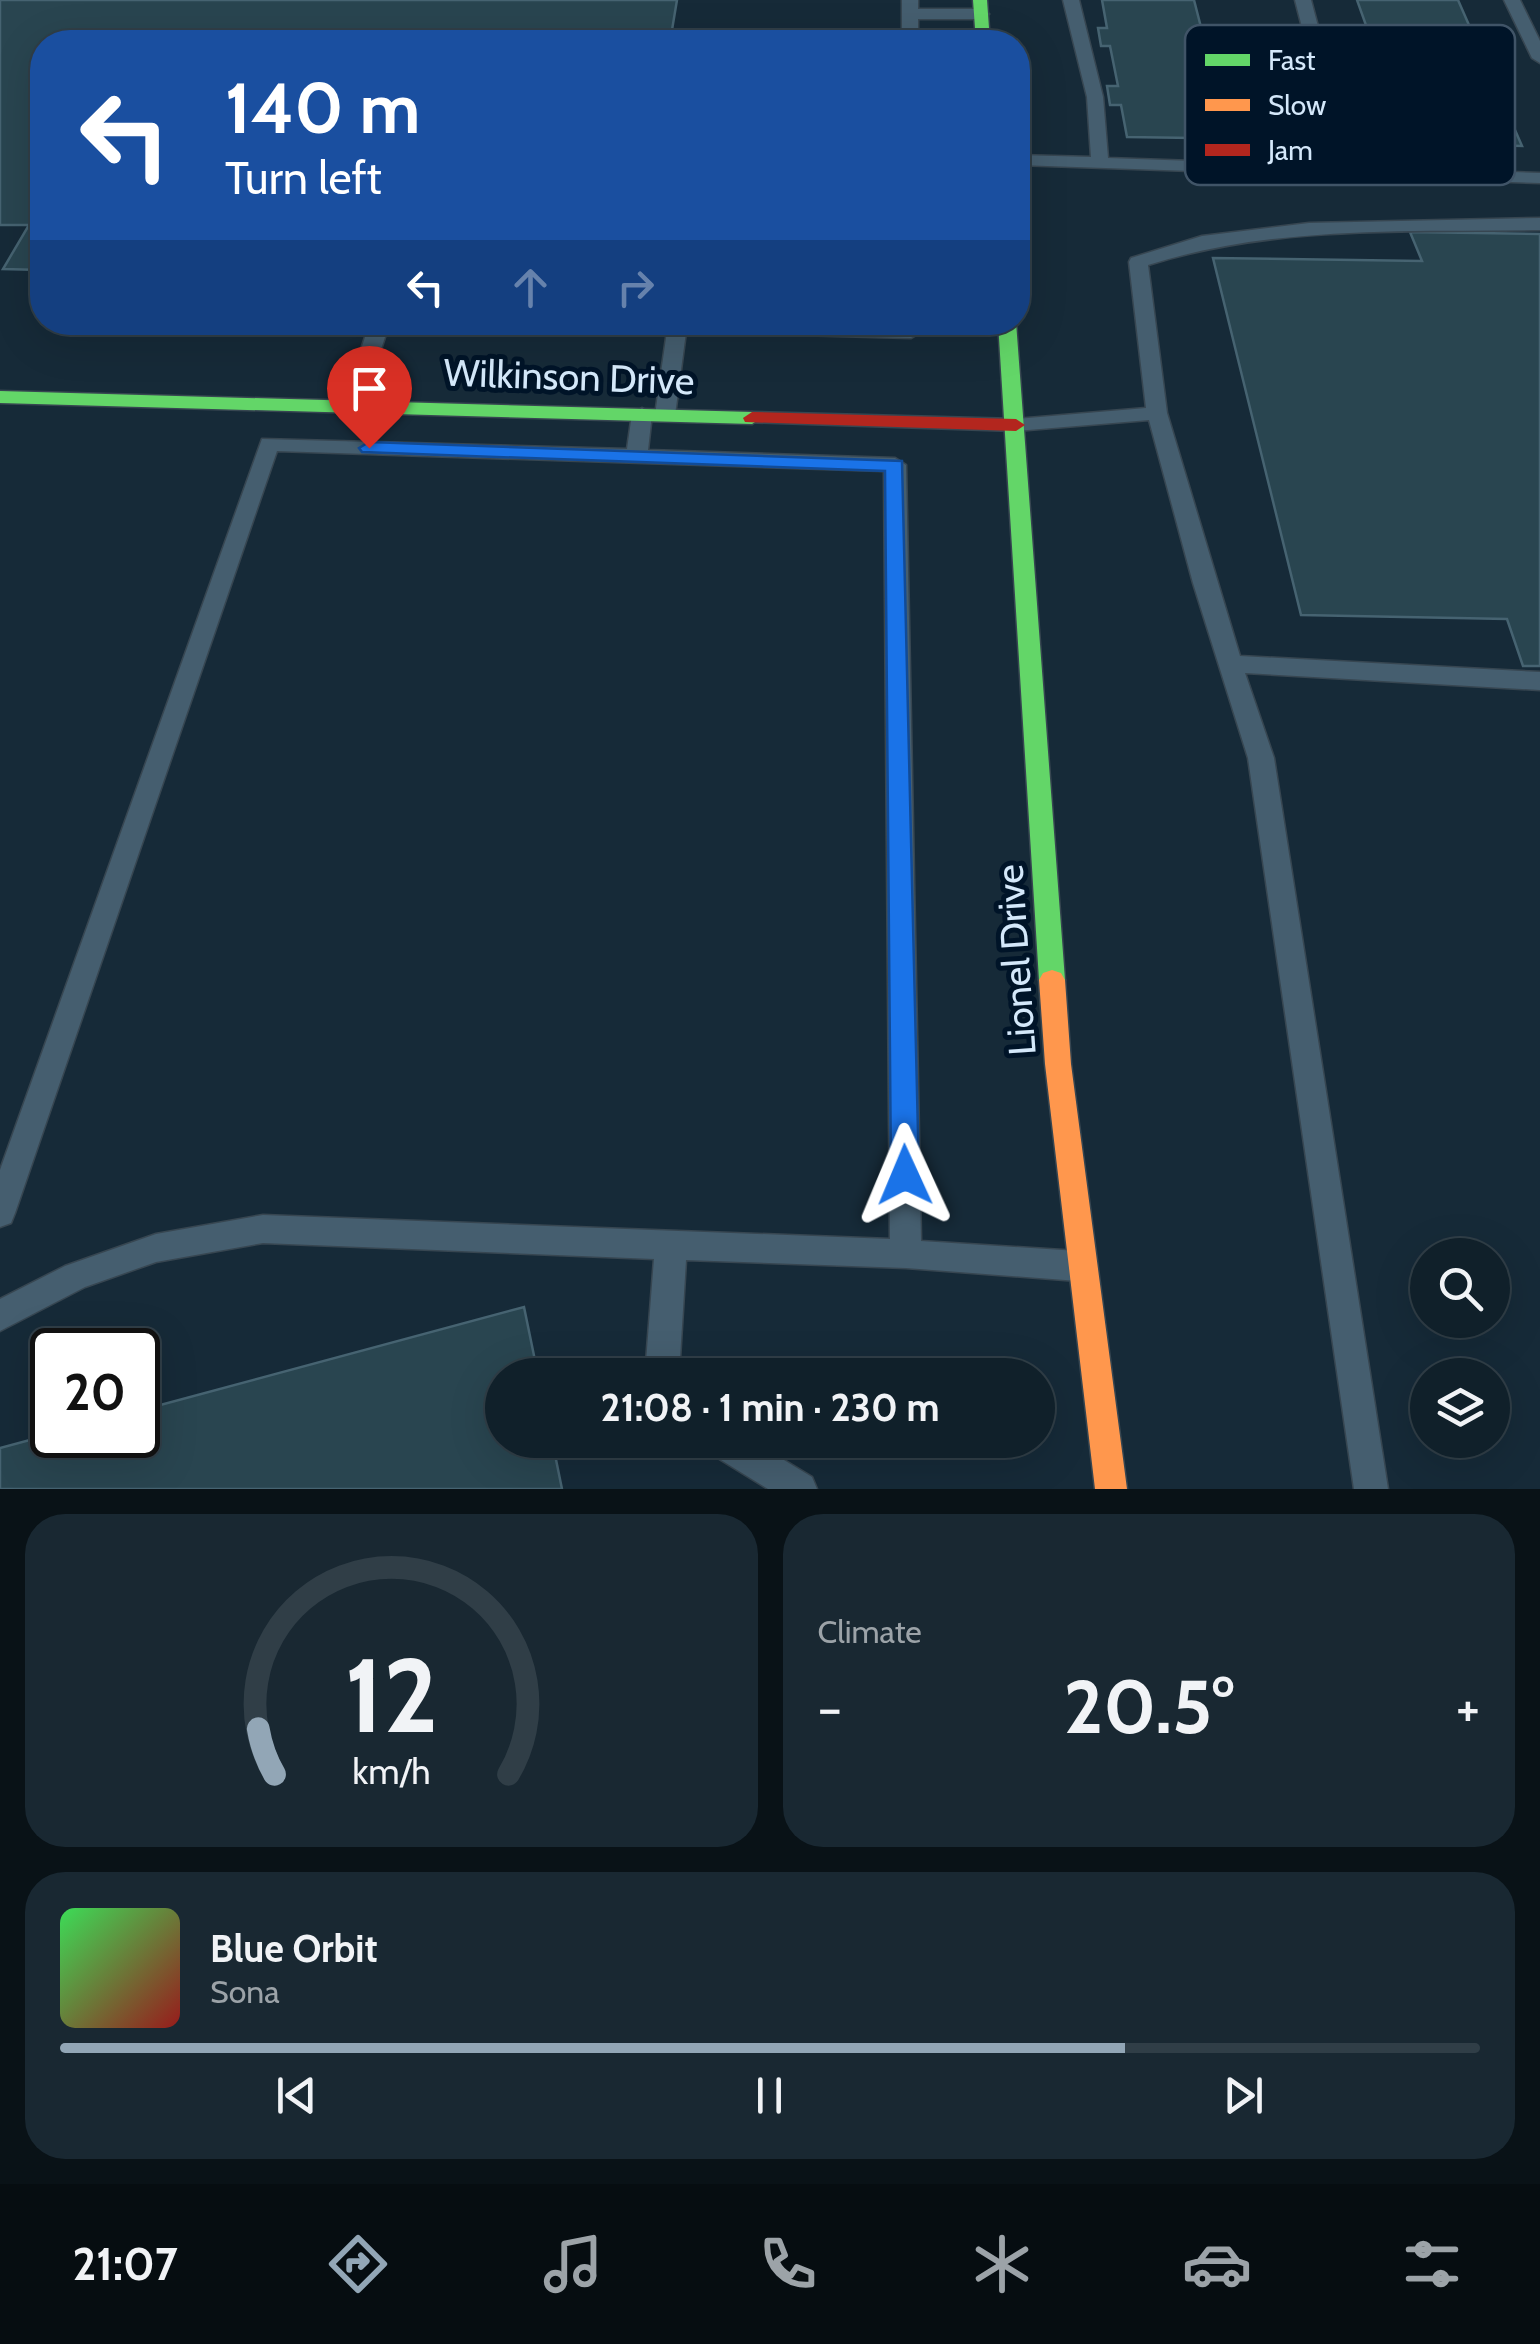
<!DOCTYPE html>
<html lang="en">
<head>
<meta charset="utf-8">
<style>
  :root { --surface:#10202a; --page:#192832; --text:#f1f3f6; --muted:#9ca3a8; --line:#303e47; --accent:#92a6b6 }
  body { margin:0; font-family:Cabin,sans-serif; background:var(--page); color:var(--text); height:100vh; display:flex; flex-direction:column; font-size:38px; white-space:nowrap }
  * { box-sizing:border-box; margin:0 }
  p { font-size:32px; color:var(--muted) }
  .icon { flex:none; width:55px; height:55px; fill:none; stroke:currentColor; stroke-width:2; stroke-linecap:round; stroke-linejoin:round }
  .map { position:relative; height:1489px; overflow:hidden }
  .drawer { display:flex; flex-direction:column; gap:25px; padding:25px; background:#091217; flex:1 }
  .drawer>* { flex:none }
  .hud { position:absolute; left:30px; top:30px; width:1000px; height:305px; border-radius:40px; box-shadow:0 10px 40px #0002,0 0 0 2px var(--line); background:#1a4fa0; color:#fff; overflow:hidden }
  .buttons { position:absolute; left:1410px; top:1238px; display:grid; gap:20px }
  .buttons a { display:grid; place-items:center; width:100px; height:100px; border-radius:50%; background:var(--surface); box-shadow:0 10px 40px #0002,0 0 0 2px var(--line); font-size:50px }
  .speed { position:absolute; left:30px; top:1328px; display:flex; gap:20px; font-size:50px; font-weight:700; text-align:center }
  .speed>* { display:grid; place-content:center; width:130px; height:130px; border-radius:50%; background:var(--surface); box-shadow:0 10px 40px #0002,0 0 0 2px var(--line); line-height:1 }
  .speed .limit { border:5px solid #111; border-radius:15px; background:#fff; color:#111 }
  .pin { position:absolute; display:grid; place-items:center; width:85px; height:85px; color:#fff; margin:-102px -42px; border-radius:50% 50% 50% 0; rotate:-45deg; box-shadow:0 0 10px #0007 }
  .pin .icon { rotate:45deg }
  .me { position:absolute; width:110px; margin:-55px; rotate:359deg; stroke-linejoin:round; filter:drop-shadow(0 0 8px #0008) }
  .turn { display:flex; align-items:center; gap:35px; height:210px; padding:0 30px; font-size:45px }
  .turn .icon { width:130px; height:130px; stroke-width:2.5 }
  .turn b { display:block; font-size:70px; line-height:85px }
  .lanes { display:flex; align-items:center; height:95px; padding:0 30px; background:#0003; justify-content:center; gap:50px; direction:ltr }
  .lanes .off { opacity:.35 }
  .big { font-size:75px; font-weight:800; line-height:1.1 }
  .drawer .widget { flex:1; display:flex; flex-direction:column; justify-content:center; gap:15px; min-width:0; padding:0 35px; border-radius:40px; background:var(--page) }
  .drawer .dial { align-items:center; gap:0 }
  .dial svg { height:260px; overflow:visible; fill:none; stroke:var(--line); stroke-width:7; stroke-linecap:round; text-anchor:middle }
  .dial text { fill:var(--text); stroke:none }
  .song { display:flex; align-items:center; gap:30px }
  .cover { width:120px; height:120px; border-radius:15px; background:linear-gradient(135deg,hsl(130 70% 55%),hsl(0 70% 35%)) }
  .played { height:10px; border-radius:5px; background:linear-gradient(90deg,var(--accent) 75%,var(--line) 75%) }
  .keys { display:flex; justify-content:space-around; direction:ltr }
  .heat { display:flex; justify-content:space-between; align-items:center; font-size:55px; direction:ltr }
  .drawer .tiles { flex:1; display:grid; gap:25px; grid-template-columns:1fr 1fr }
  .widget:last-child { grid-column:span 2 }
  .trip { position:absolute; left:485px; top:1358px; width:570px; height:100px; border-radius:50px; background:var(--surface); box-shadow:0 10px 40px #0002,0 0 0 2px var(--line); font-weight:800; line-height:100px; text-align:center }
  .menu { display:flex; height:160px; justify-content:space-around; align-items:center; background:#060d11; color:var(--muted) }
  .menu .icon { width:70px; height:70px }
  .menu .active { color:var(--accent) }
  .menu b { font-size:45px; color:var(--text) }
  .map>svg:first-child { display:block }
</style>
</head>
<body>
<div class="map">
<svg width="1540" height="1489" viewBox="0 0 1540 1489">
  <rect width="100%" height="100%" fill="#162a38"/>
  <!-- building -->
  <path fill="#294550" stroke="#466371" stroke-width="2.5" d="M 0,0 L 677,0 L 670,42 L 42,42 L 42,270 L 3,269 L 29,225 L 0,225 Z
    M 1102,0 L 1194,0 L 1224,117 L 1255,117 L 1261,139 L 1127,137 L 1121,105 L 1110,105 L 1107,86 L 1118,86 L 1110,46 L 1101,46 L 1098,28 L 1107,28 Z
    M 1357,0 L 1458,0 L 1522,146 L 1408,143 Z
    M 1410,232 L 1540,234 L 1540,666 L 1523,666 L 1507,619 L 1301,615 L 1213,258 L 1422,261 Z
    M 524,1307 L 538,1375 L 502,1375 L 502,1440 L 552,1440 L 562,1489 L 0,1489 L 0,1448 L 52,1434 L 138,1435 L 138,1411 Z"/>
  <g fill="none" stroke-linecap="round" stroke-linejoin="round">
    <!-- lane casing -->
    <g stroke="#374651" stroke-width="3">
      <path id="lane" d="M 902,0 L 918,0 L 918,9 L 981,9 L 989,14 L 981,19 L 918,19 L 918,42 L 902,42 Z
        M 1063,0 L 1079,0 L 1103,97 L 1108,158 L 1338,166 L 1295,0 L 1311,0 L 1355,166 L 1540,173 L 1540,183 L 1018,165 L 1018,155 L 1091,157 L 1087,97 Z
        M 1504,0 L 1520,0 L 1540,41 L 1540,63 L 1532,58 Z
        M 1540,218 L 1540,230 C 1409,232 1274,225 1148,265 L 1167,413 L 1240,656 L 1540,672 L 1540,690 L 1245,673 L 1274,758 L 1388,1489 L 1354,1489 L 1248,758 L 1193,583 L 1149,420 L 1016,431 L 1006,425 L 1016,419 L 1146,408 L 1129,262 L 1131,258 L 1202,236 L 1309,223 Z
        M 370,322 L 390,322 L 362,407 L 352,413 L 342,407 Z
        M 523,322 L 901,326 L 901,322 L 921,322 L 921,332 L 911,338 L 686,332 L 675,415 L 665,421 L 655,415 L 667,331 L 532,328 Z
        M 642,408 L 652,414 L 648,450 L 895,458 L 906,465 L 921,1241 L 1078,1251 L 1089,1256 L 1094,1266 L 1089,1276 L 1078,1281 L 906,1268 L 686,1260 L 679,1375 L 645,1375 L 654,1259 L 263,1243 L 156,1262 L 85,1287 L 0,1331 L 0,1299 L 65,1266 L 156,1234 L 263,1215 L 890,1239 L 884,471 L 277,451 L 15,1213 L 11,1223 L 0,1227 L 0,1170 L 262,439 L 627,449 L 632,414 Z
        M 703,1440 L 751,1440 L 812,1477 L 817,1489 L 768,1489 L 708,1452 Z"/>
    </g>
    <!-- fast casing -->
    <g stroke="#374651" stroke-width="3">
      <path id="fast" d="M 973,0 L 987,0 L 990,42 L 976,42 Z
        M 998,322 L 1016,322 L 1065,980 L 1061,987 L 1052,990 L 1043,987 L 1039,980 Z
        M 0,391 L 752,412 L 761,418 L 752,424 L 0,403 Z"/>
    </g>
    <!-- slow casing -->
    <g stroke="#374651" stroke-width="3">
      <path id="slow" d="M 1052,970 L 1061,973 L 1065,980 L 1071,1064 L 1127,1489 L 1095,1489 L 1045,1064 L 1039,980 L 1043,973 Z"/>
    </g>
    <!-- jam casing -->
    <g stroke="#374651" stroke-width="3">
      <path id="jam" d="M 752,412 L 1016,419 L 1025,425 L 1016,431 L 745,422 L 743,418 Z"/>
    </g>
    <!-- lane -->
    <use href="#lane" fill="#455e6f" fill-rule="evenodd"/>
    <!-- fast -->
    <use href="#fast" fill="#63d668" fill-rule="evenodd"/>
    <!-- slow -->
    <use href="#slow" fill="#ff974d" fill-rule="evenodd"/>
    <!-- jam -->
    <use href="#jam" fill="#b3261e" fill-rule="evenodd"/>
  </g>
  <!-- route -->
  <path fill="#1a73e8" stroke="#114b97" stroke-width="2.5" d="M 369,442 L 902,461 L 919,1175 L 915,1183 L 905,1187 L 895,1183 L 891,1175 L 885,471 L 362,452 L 359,448 Z"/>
  <g text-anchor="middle" stroke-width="10" stroke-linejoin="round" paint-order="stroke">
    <!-- street labels -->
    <g font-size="38" fill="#d4e8fa" stroke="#001428">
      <text transform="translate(569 377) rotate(2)" y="13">Wilkinson Drive</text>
      <text transform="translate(1016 960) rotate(-94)" y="13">Lionel Drive</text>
    </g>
  </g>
  <!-- legend -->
  <rect x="1185" y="25" width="330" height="160" rx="15" fill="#001428" stroke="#405467" stroke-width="2.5"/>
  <rect x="1205" y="54" width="45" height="12" fill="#63d668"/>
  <rect x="1205" y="99" width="45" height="12" fill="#ff974d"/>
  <rect x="1205" y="144" width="45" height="12" fill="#b3261e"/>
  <g font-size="28" fill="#d4e8fa">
    <text x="1268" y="70">Fast</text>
    <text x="1268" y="115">Slow</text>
    <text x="1268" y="160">Jam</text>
  </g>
</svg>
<div class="buttons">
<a><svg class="icon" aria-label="search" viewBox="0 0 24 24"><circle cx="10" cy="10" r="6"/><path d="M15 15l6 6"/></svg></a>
<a><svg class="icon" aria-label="layers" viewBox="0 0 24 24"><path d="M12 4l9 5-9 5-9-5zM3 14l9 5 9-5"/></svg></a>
</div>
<div class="speed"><div class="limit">20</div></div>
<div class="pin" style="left:369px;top:448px;background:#d93025"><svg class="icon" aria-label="arrive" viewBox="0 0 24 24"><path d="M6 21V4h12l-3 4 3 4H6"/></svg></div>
<svg class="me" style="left:905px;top:1175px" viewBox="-20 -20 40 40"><path d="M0-17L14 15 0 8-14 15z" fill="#1a73e8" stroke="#fff" stroke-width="4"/></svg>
<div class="trip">21:08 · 1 min · 230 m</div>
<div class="hud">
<div class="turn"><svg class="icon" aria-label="left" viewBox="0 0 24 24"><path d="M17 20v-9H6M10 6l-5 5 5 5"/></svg><div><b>140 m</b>Turn left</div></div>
<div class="lanes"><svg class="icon" aria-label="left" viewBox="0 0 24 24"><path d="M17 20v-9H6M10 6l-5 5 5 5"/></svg><svg class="icon off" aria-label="ahead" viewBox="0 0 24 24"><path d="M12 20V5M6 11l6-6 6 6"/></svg><svg class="icon off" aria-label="right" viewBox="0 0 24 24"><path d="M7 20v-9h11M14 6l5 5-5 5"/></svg></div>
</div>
</div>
<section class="drawer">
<div class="tiles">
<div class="widget dial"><svg viewBox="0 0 100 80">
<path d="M14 69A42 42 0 1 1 86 69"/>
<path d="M14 69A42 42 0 0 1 9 55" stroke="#92a6b6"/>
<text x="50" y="56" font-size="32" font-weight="700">12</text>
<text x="50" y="72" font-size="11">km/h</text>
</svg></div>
<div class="widget"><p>Climate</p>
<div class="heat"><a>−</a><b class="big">20.5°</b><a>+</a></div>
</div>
<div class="widget">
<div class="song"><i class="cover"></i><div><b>Blue Orbit</b><p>Sona</p></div></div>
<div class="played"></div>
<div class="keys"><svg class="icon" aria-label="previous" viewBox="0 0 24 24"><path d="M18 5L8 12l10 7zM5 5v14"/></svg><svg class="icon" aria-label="pause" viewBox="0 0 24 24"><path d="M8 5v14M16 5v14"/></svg><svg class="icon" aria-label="next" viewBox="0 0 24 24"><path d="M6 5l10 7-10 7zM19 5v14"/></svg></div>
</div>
</div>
</section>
<nav class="menu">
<b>21:07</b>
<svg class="icon active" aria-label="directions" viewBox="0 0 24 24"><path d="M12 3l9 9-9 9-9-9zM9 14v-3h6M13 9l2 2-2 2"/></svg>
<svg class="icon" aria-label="music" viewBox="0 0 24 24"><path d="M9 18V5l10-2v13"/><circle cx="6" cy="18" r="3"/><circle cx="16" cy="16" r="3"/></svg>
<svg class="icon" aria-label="phone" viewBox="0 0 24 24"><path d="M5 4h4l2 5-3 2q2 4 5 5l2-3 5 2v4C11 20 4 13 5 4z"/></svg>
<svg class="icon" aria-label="climate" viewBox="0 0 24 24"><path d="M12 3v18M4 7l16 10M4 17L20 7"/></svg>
<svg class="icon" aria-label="car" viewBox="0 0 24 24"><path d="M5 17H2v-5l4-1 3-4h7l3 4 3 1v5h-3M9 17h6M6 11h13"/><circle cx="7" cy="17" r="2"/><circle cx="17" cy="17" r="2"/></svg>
<svg class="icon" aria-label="filters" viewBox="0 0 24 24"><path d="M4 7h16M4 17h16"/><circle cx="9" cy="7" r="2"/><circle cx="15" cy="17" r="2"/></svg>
</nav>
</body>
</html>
